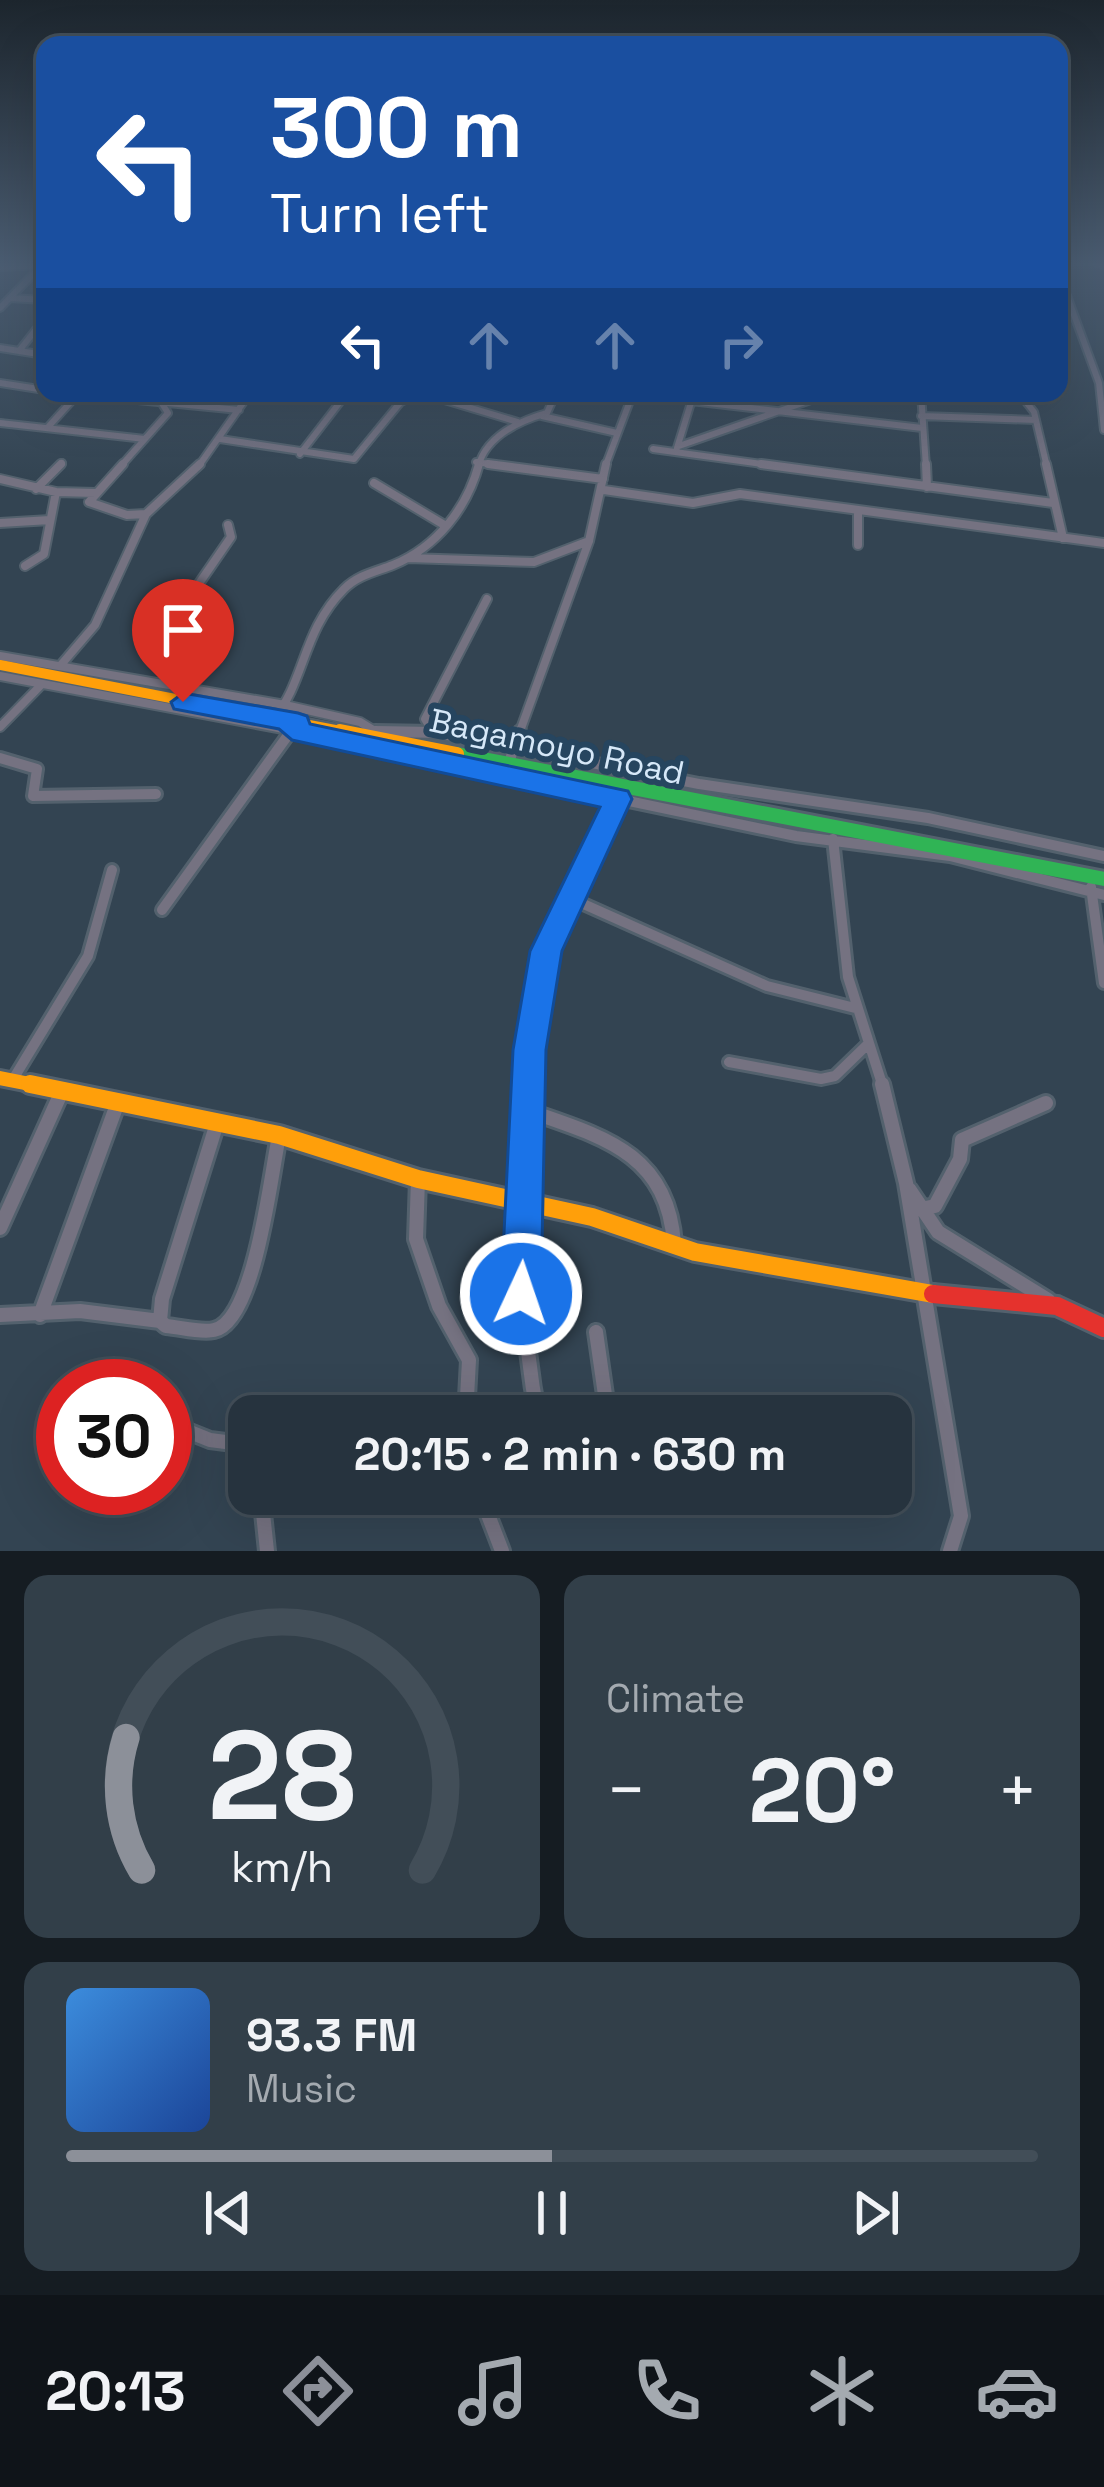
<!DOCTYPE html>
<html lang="en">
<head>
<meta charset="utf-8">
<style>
  :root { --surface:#26333e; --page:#323f49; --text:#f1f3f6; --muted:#a4aab0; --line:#424e58; --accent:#8c9099 }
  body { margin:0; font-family:"Space Grotesk",sans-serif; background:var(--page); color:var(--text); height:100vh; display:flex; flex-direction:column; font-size:45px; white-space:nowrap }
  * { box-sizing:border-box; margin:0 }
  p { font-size:39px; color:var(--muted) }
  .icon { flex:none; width:66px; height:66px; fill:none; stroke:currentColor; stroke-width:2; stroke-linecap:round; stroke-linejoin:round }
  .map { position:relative; height:1551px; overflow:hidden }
  .side { display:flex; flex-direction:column; gap:24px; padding:24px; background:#151c22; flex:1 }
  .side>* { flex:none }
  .guide { position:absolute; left:36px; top:36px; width:1032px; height:366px; border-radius:24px; box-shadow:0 12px 48px #0002,0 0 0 3px var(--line); background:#1a4fa0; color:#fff; overflow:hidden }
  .speed { position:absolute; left:36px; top:1359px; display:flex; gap:24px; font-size:60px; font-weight:700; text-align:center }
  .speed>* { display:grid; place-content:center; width:156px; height:156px; border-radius:50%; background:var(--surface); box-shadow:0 12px 48px #0002,0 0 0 3px var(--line); line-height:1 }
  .speed .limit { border:18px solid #d22; background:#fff; color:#111 }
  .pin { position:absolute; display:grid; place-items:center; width:102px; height:102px; color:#fff; margin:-123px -51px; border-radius:50% 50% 50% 0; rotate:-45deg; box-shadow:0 0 12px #0007 }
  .pin .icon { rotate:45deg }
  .me { position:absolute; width:132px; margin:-66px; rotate:3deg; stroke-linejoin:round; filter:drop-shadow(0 0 9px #0008) }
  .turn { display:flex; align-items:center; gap:42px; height:252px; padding:0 36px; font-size:54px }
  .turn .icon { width:156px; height:156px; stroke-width:2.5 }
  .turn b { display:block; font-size:84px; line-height:102px }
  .lanes { display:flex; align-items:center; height:114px; padding:0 36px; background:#0003; justify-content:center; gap:60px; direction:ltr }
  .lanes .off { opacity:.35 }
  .big { font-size:90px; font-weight:800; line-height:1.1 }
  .side .widget { flex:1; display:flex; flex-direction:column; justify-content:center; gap:18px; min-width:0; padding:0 42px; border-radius:24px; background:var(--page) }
  .side .dial { align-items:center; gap:0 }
  .dial svg { height:312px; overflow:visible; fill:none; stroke:var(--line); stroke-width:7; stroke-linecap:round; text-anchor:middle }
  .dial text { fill:var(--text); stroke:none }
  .song { display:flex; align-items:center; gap:36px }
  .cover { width:144px; height:144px; border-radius:18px; background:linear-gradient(135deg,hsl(210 70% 55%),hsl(220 70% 35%)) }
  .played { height:12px; border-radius:6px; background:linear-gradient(90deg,var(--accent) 50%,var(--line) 50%) }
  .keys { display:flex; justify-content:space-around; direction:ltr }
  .heat { display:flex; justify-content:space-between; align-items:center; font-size:66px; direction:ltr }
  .side .tiles { flex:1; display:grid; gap:24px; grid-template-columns:1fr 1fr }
  .widget:last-child { grid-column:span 2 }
  .trip { position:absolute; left:228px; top:1395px; width:684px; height:120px; border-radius:24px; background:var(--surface); box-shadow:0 12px 48px #0002,0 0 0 3px var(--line); font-weight:800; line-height:120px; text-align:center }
  .menu { display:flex; height:192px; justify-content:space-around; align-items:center; background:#0f1419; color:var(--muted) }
  .menu .icon { width:84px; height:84px }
  .menu .selected { color:var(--accent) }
  .menu b { font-size:54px; color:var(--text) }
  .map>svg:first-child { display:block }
</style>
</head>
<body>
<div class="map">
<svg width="1104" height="1551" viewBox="0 0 1104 1551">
  <rect width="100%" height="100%" fill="#334452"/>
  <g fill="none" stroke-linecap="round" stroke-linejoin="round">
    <!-- street-far3 casing -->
    <g stroke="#53616d" stroke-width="10">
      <path id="street-far3" d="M 1094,262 L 1104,265
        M 0,267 L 43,265
        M 1059,274 L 1099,383 L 1104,430
        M 10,298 L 45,300
        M 0,308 L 42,265
        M 0,348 L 45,355
        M 19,351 L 45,318
        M 0,383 L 45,390
        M 67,393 L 239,410
        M 421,393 L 518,422
        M 921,393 L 926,467
        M 347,394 L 403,401
        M 1023,398 L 1034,412 L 1047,467
        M 691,401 L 922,428
        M 542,416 L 617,433
        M 921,416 L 1036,420
        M 0,423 L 145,439
        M 49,426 L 78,394
        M 220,439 L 354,459 L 408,393
        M 679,446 L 831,393
        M 677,448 L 694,393
        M 653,449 L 784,467
        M 300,454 L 347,393
        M 476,462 L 511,467
        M 58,467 L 62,463
        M 120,467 L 168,413 L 161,402
        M 198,467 L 250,393
        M 478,467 C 486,436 519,421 547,413 L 556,393
        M 605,467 L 633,393"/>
    </g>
    <!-- street-far2 casing -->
    <g stroke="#53616d" stroke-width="12">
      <path id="street-far2" d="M 123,464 L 89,502 L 127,515 L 146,514
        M 488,464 L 603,479
        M 761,464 L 1053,503
        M 926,464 L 927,487
        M 1046,464 L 1063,538
        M 0,479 L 56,492 L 96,493
        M 374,483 L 446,526
        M 36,489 L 61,464
        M 604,490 L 693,503 L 740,494 L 1104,543
        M 858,510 L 858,545
        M 0,523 L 50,520
        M 408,558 L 534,562 L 589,541
        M 25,566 L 44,554 L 56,492
        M 0,656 L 285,705 L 360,722 L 378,733 L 445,734
        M 60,666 L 95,625 L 146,514 L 200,464
        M 0,676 L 310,734
        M 190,692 L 200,666 L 177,643 L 176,617 L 231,537 L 228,525
        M 274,718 C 305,682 302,631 344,589 C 358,575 375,572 393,565 C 437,547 467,508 479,464
        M 0,727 L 40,686
        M 433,732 L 425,719 L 487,599
        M 289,734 L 292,730
        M 519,734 L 589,541 L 606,464"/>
    </g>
    <!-- street-far1 casing -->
    <g stroke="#53616d" stroke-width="16">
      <path id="street-far1" d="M 294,731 L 796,836 L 950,856 L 1104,895
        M 375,731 L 433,732 L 699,784 L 928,818 L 1104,856
        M 0,758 L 37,769 L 33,796 L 156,794
        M 509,762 L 520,731
        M 833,839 L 848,977 L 883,1087
        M 1091,887 L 1104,983
        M 570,898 L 767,986 L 855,1008
        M 162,910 L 291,731
        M 729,1062 L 821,1079 L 835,1076 L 869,1043
        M 12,1081 L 88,956 L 112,870
        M 530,1087 L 546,951 L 618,799"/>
    </g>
    <!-- street casing -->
    <g stroke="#53616d" stroke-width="20">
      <path id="street" d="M 530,1084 C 528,1200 514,1301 538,1416
        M 882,1084 L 906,1183 L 961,1516 L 950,1551
        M 529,1111 C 604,1137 668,1154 674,1244
        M 217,1123 L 162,1299 L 160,1321 L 166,1326 C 180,1327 200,1333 214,1330 C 255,1322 271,1173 279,1136
        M 418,1179 L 416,1239 L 439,1306 L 469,1360 L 466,1416
        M 909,1189 L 938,1232 L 1048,1300
        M 921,1209 L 935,1206 L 960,1159 L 962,1140 L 1046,1103
        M 0,1228 L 62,1091
        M 0,1315 L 80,1311 L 160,1321
        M 40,1315 L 118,1102
        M 596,1332 L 608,1416
        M 165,1422 L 210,1440 L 249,1445
        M 261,1494 L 267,1551
        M 480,1494 L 502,1551"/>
    </g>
    <!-- fast casing -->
    <g stroke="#53616d" stroke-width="20">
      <path id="fast" d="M 457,754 L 1104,879"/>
    </g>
    <!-- slow-far2 casing -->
    <g stroke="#53616d" stroke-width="15">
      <path id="slow-far2" d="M 0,665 L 356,734"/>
    </g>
    <!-- slow-far1 casing -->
    <g stroke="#53616d" stroke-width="20">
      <path id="slow-far1" d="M 340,731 L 457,754
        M 0,1078 L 45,1087"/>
    </g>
    <!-- slow casing -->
    <g stroke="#53616d" stroke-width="24">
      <path id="slow" d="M 30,1084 L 279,1135 L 418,1179 L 592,1217 L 695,1252 L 933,1294"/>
    </g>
    <!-- jam casing -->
    <g stroke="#53616d" stroke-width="24">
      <path id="jam" d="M 933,1294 L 1057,1306 L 1104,1328"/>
    </g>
    <!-- street-far3 -->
    <use href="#street-far3" stroke="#757281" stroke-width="6"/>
    <!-- street-far2 -->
    <use href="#street-far2" stroke="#757281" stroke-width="8"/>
    <!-- street-far1 -->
    <use href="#street-far1" stroke="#757281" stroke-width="10"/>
    <!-- street -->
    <use href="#street" stroke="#757281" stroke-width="14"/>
    <!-- fast -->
    <use href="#fast" stroke="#30b455" stroke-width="14"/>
    <!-- slow-far2 -->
    <use href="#slow-far2" stroke="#ff9f0a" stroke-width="10"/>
    <!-- slow-far1 -->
    <use href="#slow-far1" stroke="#ff9f0a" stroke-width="14"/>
    <!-- slow -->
    <use href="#slow" stroke="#ff9f0a" stroke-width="18"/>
    <!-- jam -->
    <use href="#jam" stroke="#e5322d" stroke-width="18"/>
  </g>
  <!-- sky -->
  <linearGradient id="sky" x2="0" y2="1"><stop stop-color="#1c252d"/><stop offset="0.55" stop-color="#4a5c71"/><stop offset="1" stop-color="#4a5c71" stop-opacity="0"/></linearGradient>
  <rect width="1104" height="479" fill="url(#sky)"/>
  <!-- route -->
  <path fill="#1a73e8" stroke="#114b97" stroke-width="3" d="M 183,693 L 298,713 L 307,716 L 310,724 L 628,791 L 632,799 L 562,951 L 546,1050 L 541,1294 L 535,1308 L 521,1314 L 507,1308 L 501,1294 L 513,1050 L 530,951 L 600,807 L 292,740 L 279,729 L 174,709 L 171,702 Z"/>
  <g text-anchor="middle" stroke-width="12" stroke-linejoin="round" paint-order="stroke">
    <!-- street labels -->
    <g font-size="33" fill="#d6e8f8" stroke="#26455f">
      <text transform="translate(557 746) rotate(12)" y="12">Bagamoyo Road</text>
    </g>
  </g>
</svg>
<div class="speed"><div class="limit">30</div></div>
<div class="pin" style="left:183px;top:702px;background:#d93025"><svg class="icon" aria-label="arrive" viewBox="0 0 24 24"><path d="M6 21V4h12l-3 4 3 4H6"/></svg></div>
<svg class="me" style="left:521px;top:1294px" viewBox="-20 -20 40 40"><circle r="17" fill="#1a73e8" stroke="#fff" stroke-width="3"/><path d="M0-11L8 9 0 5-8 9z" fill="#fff"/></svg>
<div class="trip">20:15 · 2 min · 630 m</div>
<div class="guide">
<div class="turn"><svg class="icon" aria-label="left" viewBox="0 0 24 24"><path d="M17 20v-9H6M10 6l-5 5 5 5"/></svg><div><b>300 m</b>Turn left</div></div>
<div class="lanes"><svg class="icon" aria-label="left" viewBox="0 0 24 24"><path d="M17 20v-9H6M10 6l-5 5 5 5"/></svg><svg class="icon off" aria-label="ahead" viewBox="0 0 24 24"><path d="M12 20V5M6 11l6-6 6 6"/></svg><svg class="icon off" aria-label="ahead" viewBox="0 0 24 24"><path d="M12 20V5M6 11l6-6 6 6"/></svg><svg class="icon off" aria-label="right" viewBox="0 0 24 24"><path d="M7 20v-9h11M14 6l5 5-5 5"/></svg></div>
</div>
</div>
<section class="side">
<div class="tiles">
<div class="widget dial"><svg viewBox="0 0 100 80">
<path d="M14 69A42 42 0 1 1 86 69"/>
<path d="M14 69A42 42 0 0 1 10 35" stroke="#8c9099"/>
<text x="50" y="56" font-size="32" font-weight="700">28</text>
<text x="50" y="72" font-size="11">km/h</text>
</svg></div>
<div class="widget"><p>Climate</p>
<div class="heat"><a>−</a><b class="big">20°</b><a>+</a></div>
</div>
<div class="widget">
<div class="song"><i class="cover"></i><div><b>93.3 FM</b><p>Music</p></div></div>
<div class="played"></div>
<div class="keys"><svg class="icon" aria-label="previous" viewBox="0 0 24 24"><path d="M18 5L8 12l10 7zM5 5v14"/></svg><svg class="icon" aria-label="pause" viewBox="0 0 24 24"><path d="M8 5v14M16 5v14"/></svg><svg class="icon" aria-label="next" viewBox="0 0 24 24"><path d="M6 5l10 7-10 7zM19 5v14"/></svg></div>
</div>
</div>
</section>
<nav class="menu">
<b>20:13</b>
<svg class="icon selected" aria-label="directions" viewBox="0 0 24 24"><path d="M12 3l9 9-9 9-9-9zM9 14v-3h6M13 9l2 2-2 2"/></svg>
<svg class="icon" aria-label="music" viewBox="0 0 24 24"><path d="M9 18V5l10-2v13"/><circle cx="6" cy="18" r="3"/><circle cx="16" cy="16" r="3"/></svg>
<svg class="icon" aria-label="phone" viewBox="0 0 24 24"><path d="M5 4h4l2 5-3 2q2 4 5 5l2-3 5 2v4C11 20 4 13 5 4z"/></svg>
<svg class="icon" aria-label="climate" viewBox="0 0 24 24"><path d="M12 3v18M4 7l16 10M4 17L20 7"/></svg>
<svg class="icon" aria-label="car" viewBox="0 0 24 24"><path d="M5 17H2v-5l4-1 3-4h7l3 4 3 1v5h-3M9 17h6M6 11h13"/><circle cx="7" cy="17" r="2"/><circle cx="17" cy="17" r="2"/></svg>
</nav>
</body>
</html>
